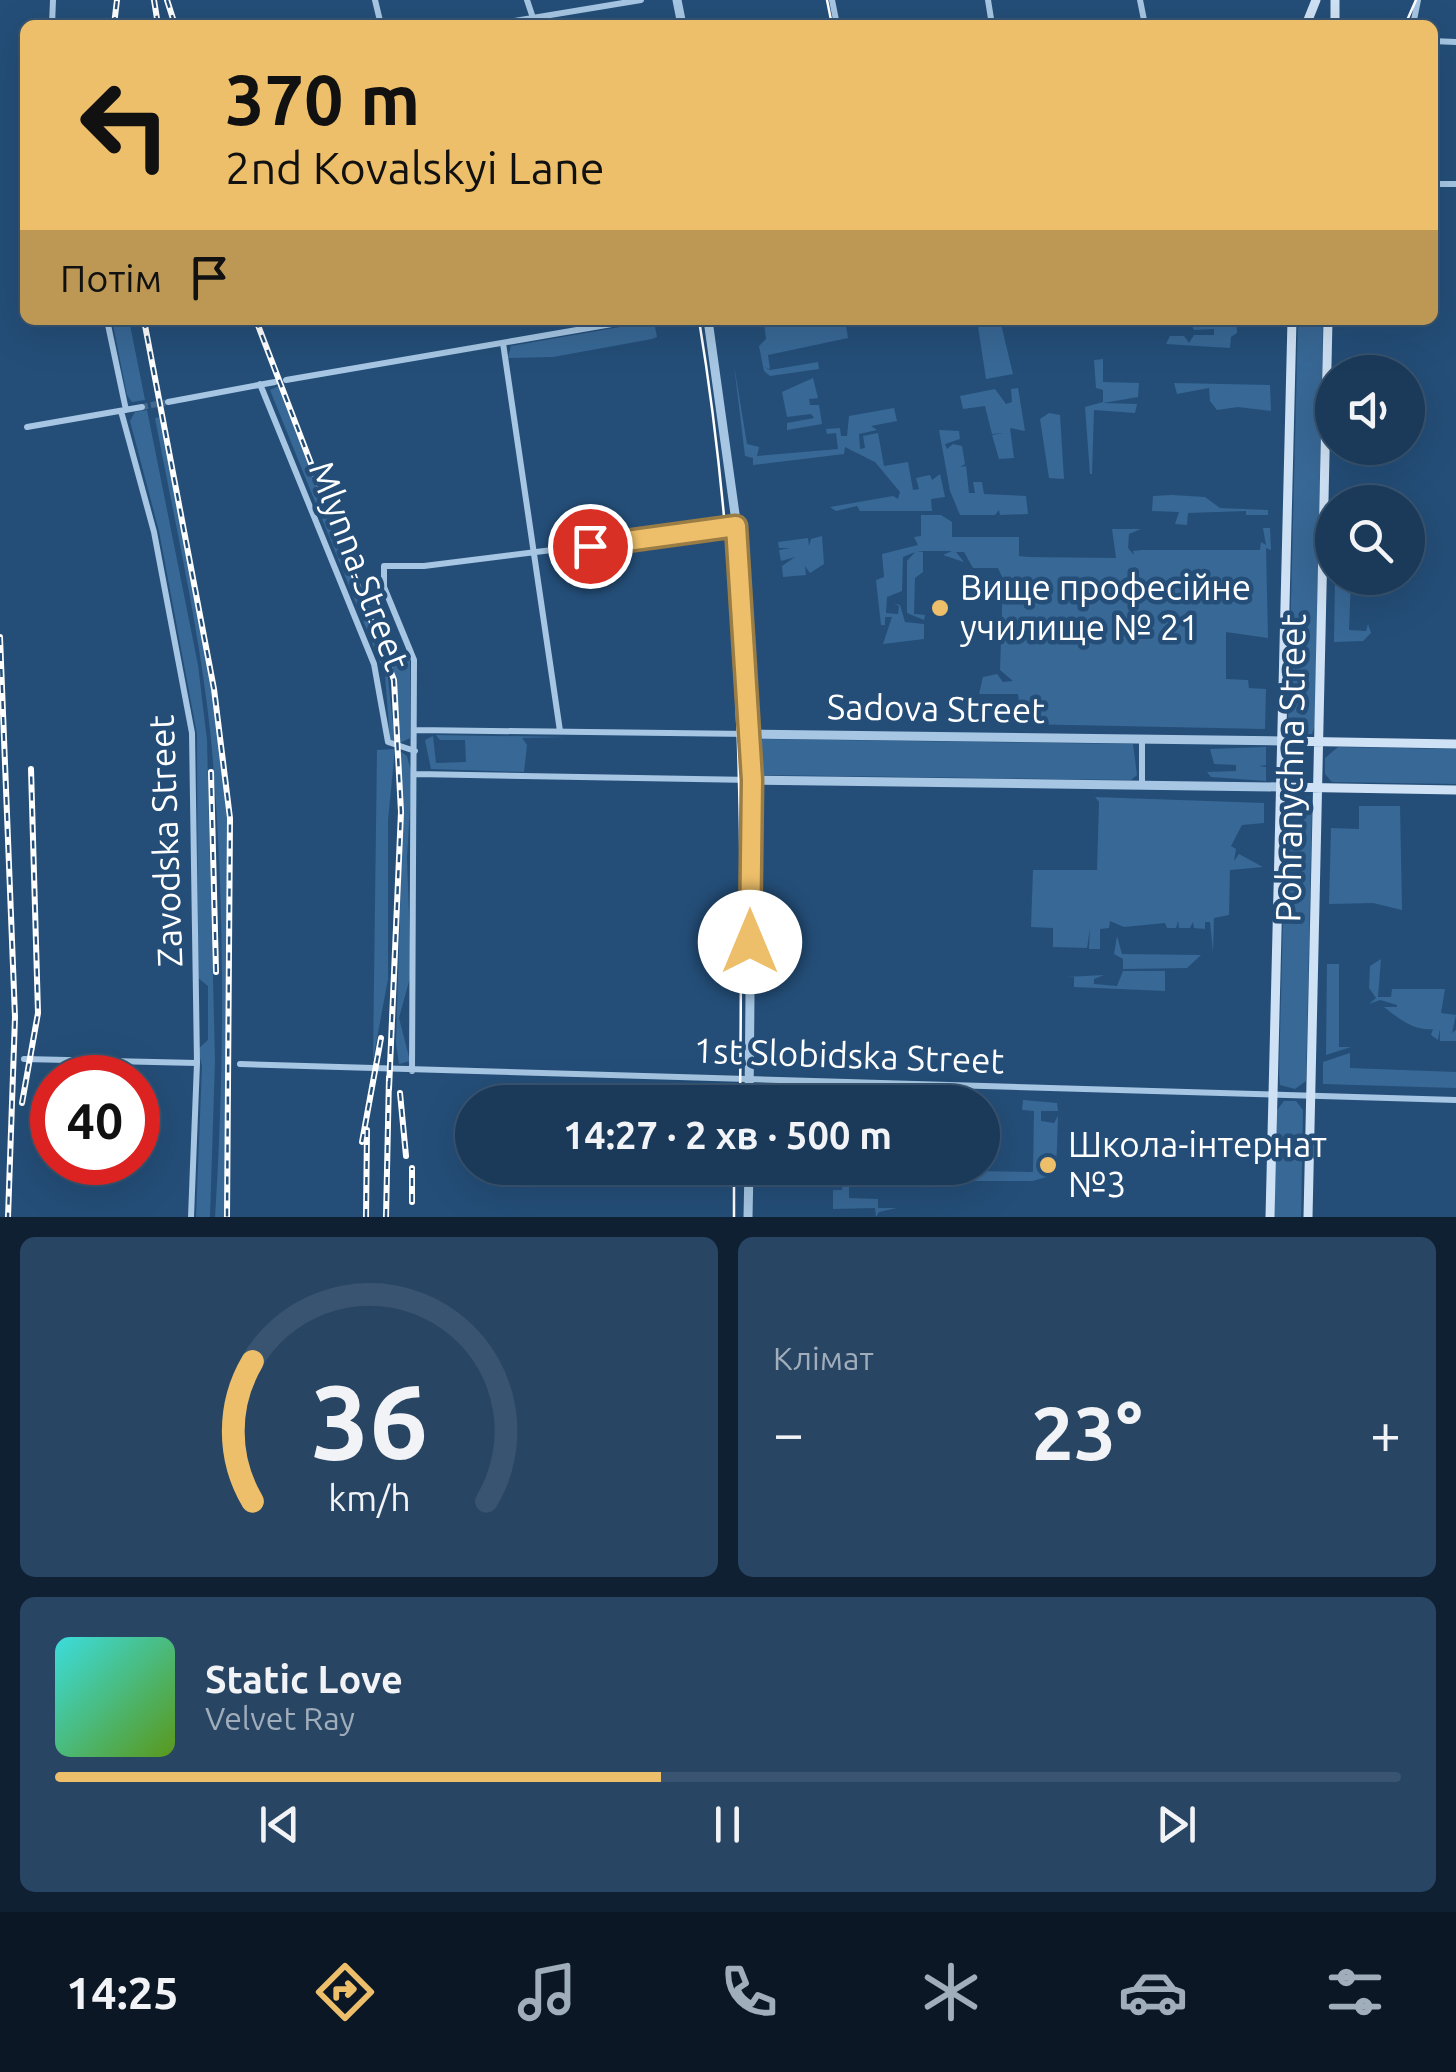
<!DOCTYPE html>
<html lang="uk">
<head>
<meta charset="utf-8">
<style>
  :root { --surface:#1b3a5a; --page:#284563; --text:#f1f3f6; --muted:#a0adbb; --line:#395470; --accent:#edbf6a }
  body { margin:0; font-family:Ubuntu,sans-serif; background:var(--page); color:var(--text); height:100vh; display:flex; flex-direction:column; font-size:38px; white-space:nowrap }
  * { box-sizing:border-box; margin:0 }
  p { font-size:32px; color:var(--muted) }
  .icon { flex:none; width:55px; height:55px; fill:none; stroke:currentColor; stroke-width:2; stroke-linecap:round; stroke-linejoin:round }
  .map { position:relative; height:1217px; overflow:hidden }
  .panel { display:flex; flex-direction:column; gap:20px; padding:20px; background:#0f2032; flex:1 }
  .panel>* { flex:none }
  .guide { position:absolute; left:20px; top:20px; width:1418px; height:305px; border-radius:15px; box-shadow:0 10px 40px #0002,0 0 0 2px var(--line); background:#edbf6a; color:#111; overflow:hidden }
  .fabs { position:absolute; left:1315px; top:355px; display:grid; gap:20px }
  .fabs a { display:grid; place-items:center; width:110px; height:110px; border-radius:50%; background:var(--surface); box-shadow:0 10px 40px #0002,0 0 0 2px var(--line); font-size:50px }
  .speed { position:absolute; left:30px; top:1055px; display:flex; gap:20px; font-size:50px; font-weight:700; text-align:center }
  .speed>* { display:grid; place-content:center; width:130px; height:130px; border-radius:50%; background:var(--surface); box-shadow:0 10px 40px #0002,0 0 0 2px var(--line); line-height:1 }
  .speed .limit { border:15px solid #d22; background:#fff; color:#111 }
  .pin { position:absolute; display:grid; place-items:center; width:85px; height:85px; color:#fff; margin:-42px; border:5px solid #fff; border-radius:50%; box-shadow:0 2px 10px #0007 }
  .me { position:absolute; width:110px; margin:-55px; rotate:0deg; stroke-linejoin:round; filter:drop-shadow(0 0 8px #0008) }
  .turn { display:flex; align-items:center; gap:35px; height:210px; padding:0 40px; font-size:45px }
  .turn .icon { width:130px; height:130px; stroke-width:2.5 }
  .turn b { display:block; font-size:70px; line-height:85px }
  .then { display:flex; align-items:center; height:95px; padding:0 40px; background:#0003; gap:20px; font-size:38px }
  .big { font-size:75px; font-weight:600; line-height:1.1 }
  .panel .widget { flex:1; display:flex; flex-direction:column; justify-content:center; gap:15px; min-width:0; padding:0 35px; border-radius:15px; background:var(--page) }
  .panel .dial { align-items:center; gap:0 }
  .dial svg { height:260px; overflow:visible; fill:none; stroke:var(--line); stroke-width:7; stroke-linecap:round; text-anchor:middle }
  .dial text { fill:var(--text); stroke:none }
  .song { display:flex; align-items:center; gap:30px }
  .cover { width:120px; height:120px; border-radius:15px; background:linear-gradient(135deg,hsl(180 70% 55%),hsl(90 70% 35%)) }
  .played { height:10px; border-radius:5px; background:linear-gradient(90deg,var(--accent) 45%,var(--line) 45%) }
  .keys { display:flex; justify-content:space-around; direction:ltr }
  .heat { display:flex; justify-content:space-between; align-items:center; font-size:55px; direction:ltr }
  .panel .tiles { flex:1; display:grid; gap:20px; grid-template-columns:1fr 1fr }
  .widget:last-child { grid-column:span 2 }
  .trip { position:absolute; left:455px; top:1085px; width:545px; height:100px; border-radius:50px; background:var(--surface); box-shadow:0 10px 40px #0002,0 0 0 2px var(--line); font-weight:600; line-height:100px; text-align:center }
  .tab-bar { display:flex; height:160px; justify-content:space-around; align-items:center; background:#0b1724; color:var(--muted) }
  .tab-bar .icon { width:70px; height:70px }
  .tab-bar .selected { color:var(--accent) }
  .tab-bar b { font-size:45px; color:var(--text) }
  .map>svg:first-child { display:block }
</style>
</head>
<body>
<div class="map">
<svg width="1456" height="1217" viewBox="0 0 1456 1217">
  <rect width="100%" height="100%" fill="#244e78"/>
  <!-- green -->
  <path fill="#386896" d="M 112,320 L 129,320 L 145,400 L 132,402 L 127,395 Z
    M 742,320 L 845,320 L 848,338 L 768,355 L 770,369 L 764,367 L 770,370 L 818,362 L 819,369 L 770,376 L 764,371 L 759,346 L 766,339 L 764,323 L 744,325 Z
    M 977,320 L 1000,320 L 1013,374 L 986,379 Z
    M 1189,320 L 1236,320 L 1237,333 L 1231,337 L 1230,348 L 1166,344 L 1170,336 L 1184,336 L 1189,343 L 1194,335 L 1214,335 L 1214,329 L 1194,330 Z
    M 1298,320 L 1323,320 L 1315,725 L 1312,734 L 1294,734 L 1288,724 Z
    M 654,321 L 657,337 L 652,339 L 553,357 L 508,358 L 511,346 Z
    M 1103,359 L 1103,382 L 1139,383 L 1138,397 L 1103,403 L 1137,404 L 1135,413 L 1094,410 L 1092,474 L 1090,474 L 1085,407 L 1103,402 L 1103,390 L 1096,388 L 1094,360 Z
    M 734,365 L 747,444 L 759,447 L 757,456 L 838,449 L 836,433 L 827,434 L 826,429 L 840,428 L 841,436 L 847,436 L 849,416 L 894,408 L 897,421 L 871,426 L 877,430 L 859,434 L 860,449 L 865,448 L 863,436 L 878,433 L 884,466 L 908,462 L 913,490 L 919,489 L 916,478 L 930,475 L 932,480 L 940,474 L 945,497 L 931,499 L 932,511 L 860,511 L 857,506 L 836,511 L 830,507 L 893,496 L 898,499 L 900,492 L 875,462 L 845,447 L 844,454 L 753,465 L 753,458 L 745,456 Z
    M 813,378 L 818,398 L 809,399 L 810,405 L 819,405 L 822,424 L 787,430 L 787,423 L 814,418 L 811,414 L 787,417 L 782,392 Z
    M 1174,383 L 1270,385 L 1271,411 L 1238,407 L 1217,410 L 1210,401 L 1209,388 L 1177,394 Z
    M 279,386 L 386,660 L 395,743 L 390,739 L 385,675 L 270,390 Z
    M 1018,388 L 1025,431 L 1010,428 L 1014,458 L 999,459 L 992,435 L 1003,433 L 992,434 L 985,406 L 963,409 L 960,396 L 995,389 L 1006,404 L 1012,402 L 1011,389 Z
    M 147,410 L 198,665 L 207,740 L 215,1059 L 210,1217 L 196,1217 L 202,1066 L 198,1049 L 208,1040 L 208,986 L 198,978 L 197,734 L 159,531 L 130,421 L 135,412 Z
    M 1049,413 L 1060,415 L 1064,479 L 1049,478 L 1040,419 Z
    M 162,417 L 212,690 L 228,818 L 226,1217 L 215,1217 C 225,1064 225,892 211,739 C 200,631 175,524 155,418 Z
    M 939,430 L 959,431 L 960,439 L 945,444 L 947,449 L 953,444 L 962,446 L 965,464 L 960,467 L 966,466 L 969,493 L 975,493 L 973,482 L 982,482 L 984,494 L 1026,496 L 1028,514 L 1000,515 L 999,510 L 995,515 L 960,515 L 950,491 Z
    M 1172,495 L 1205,497 L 1220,508 L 1268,510 L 1268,515 L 1246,515 L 1246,511 L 1188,513 L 1187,525 L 1175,524 L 1179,512 L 1152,511 L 1153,496 Z
    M 921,515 L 941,515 L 952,522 L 952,537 L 1019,537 L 1019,556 L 1028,557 L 1116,558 L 1112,529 L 1141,529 L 1129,534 L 1128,548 L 1134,555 L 1133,551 L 1142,550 L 1260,550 L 1261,542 L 1266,545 L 1263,528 L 1270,528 L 1271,550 L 1266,548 L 1268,638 L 1226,632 L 1226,679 L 1248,680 L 1249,688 L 1266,689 L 1265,729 L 1022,724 L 1018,694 L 979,694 L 983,677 L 997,674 L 1003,682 L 1013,681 L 1000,670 L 1003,579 L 998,568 L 973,568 L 964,552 L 956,552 L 964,562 L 943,555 L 952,551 L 917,551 L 923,552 L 923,572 L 915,578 L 914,614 L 925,615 L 924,620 L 907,613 L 907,561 L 915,552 L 903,557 L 902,591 L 887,597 L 886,613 L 898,614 L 899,606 L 894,604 L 900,605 L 905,622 L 924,624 L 924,639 L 883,644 L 892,617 L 885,617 L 885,625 L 881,625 L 876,580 L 884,577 L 882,554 L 918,545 L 914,537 L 921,536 Z
    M 822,536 L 824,564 L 810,573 L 805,566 L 806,575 L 783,577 L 782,566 L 795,557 L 781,561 L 779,550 L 790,548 L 779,548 L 778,542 L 808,538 L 809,546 L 811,539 Z
    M 1335,578 L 1351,578 L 1349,630 L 1366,631 L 1368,624 L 1371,633 L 1363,641 L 1334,642 Z
    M 405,652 L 410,660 L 410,738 L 400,743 L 391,658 L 395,664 L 406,662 Z
    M 436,735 L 567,737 L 522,738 L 527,745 L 524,772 L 431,769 L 425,740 L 433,736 L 436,763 L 466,762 L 465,740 L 440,740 Z
    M 763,739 L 1133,744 L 1137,775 L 1131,780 L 762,775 L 756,746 Z
    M 1266,747 L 1266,765 L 1259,766 L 1266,767 L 1266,781 L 1211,777 L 1207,772 L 1236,771 L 1236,765 L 1214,764 L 1210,749 Z
    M 1338,747 L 1456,749 L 1456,784 L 1332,782 L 1325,774 L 1325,758 Z
    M 395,749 L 388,820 L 388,979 L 373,1060 L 377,750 Z
    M 400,751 L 407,756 L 412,775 L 407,858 L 411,974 L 399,1018 L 410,1061 L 399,1064 L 396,1043 L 403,812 Z
    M 1293,795 L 1308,797 L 1312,807 L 1306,1081 L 1295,1089 L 1280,1085 L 1279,1074 L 1286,802 Z
    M 1095,797 L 1264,803 L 1264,823 L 1242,825 L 1231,846 L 1236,849 L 1234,861 L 1239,854 L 1263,867 L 1230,870 L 1229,915 L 1214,918 L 1213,952 L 1210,922 L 1205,922 L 1205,929 L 1194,928 L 1193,922 L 1190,928 L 1179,928 L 1178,921 L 1176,928 L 1167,928 L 1165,923 L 1124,927 L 1110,921 L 1109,928 L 1100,929 L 1100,949 L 1089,949 L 1090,928 L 1087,948 L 1053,947 L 1053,928 L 1031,927 L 1033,870 L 1097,870 L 1099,802 Z
    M 1359,806 L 1400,806 L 1402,910 L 1373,903 L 1329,904 L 1331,828 L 1359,829 Z
    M 1117,936 L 1122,954 L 1201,955 L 1187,968 L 1123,969 L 1123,959 L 1114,954 Z
    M 1381,959 L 1378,997 L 1391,997 L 1392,989 L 1445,989 L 1441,1013 L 1456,1015 L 1452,1033 L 1456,1030 L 1456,1041 L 1440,1041 L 1440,1029 L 1438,1040 L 1431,1035 L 1433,1029 C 1415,1031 1400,1020 1384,1007 L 1397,1007 L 1397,1005 L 1380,1000 L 1369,1004 L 1376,998 L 1369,988 L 1370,966 Z
    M 1327,964 L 1339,964 L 1339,1047 L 1351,1047 L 1326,1055 Z
    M 1123,971 L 1165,971 L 1165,991 L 1074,987 L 1074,977 L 1066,977 L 1104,975 L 1094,979 L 1094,984 L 1117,986 Z
    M 1350,1053 L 1350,1068 L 1456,1072 L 1456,1088 L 1323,1084 L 1323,1062 Z
    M 582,1085 L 678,1089 L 682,1102 L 622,1101 L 622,1095 L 593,1094 L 593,1102 L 582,1102 Z
    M 1023,1100 L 1057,1103 L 1058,1111 L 1041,1111 L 1041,1121 L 1054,1123 L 1058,1116 L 1056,1174 L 1033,1181 L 954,1181 L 974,1177 L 974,1171 L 1033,1172 L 1034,1111 L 1022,1110 Z
    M 1284,1101 L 1296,1101 L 1303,1110 L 1301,1217 L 1274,1217 L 1277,1110 Z
    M 844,1168 L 944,1171 L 944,1176 L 849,1175 L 849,1198 L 878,1199 L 878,1208 L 897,1208 L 879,1212 L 876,1217 L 875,1208 L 833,1209 L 833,1190 L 842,1190 Z"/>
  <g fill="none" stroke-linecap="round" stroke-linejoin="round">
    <!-- minor-tunnel -->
    <path stroke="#45698c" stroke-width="6" stroke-dasharray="6 3" stroke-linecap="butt" d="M 142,407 L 168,402"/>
    <!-- minor -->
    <path stroke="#a6c6e3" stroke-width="6" d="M 375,0 L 381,25
      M 527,0 L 532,15
      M 832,0 L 837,25
      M 988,0 L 992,25
      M 1140,0 L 1145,25
      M 52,25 L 53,0
      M 490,25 L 641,0
      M 1413,25 L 1418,0
      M 1432,41 L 1456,42
      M 1432,184 L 1456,184
      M 107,320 L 126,410
      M 503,343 L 560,731
      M 286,380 L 635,320
      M 260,384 L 374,664 L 388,742 L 415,751
      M 168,402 L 275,382
      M 121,411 L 154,532 L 192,733 L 197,1063 L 191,1217
      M 27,427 L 142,407
      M 415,730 L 749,734
      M 416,774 L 752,780
      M 1142,785 L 1142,739
      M 24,1059 L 197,1063
      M 240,1064 L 1456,1100
      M 412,1071 L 414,660 L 384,587 L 384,566 L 424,566 L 736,527"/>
    <!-- tertiary -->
    <path stroke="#a6c6e3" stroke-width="9" d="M 677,0 L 682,25
      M 708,320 L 735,514 L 752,780 L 749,1102
      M 749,734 L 1282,741
      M 752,780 L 1281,787
      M 748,1217 L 749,1168"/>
    <!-- secondary -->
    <path stroke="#cfe1f4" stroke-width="9" d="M 1306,25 L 1316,0
      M 1335,25 L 1335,0
      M 1282,741 L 1456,744
      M 1281,787 L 1456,790
      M 1270,1217 L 1292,320
      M 1308,1217 L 1328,320"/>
    <!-- tram -->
    <path stroke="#fff" stroke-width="2.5" d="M 827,0 L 832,25
      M 1405,25 L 1416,0
      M 699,320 C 742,580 743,840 740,1102
      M 734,1217 L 734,1168"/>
    <!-- rail casing -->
    <g stroke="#fff" stroke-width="6">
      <path id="rail" d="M 154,0 L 158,25
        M 167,0 L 175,25
        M 114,25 L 117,0
        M 144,320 L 214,689 L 230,818 L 227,1217
        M 256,320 L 394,680 L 401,812 L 389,1089
        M 0,637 L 15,1017 L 8,1217
        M 211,772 L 216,972
        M 400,1093 L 406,1156
        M 22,1103 L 38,1013 L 31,769
        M 362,1142 L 381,1038
        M 412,1202 L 412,1168
        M 366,1217 L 367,1130
        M 386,1217 L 389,1077"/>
    </g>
    <!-- rail -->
    <use href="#rail" stroke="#244e78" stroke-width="2.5" stroke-dasharray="8" stroke-linecap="butt"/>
  </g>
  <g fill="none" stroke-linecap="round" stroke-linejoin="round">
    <!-- route casing -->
    <g stroke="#9a7c45" stroke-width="25">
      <path id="route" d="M 590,546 L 736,526 L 752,780 L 750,942"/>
    </g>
    <!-- route -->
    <use href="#route" stroke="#edbf6a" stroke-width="18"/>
  </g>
  <!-- markers -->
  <g fill="#edbf6a" stroke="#244e78" stroke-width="4">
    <circle cx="940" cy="608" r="10"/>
    <circle cx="1048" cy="1165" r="10"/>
  </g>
  <g text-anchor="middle" stroke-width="9" stroke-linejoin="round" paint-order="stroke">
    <!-- street labels -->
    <g font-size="35" fill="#fff" stroke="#244e78">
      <text transform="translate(359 566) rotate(69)" y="12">Mlynna Street</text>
      <text transform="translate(936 709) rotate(1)" y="12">Sadova Street</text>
      <text transform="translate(1291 768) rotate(-89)" y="12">Pohranychna Street</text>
      <text transform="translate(166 841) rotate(-92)" y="12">Zavodska Street</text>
      <text transform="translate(849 1056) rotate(2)" y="12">1st Slobidska Street</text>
    </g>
    <!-- poi labels -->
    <g font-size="35" fill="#fff" stroke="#244e78" text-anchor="start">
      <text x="960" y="600">Вище професійне<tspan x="960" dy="40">училище № 21</tspan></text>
      <text x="1068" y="1157">Школа-інтернат<tspan x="1068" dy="40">№3</tspan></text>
    </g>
  </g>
</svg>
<div class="fabs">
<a><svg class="icon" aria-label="sound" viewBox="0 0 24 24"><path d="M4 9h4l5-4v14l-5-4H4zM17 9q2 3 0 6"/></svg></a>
<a><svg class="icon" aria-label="search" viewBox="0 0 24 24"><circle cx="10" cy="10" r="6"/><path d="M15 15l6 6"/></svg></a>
</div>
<div class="speed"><div class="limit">40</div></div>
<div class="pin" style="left:590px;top:546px;background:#d93025"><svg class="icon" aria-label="arrive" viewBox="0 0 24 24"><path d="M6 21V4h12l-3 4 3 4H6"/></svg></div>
<svg class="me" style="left:750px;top:942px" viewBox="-20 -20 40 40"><circle r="19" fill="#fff"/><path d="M0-13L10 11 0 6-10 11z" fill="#edbf6a"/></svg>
<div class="trip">14:27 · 2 хв · 500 m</div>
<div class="guide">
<div class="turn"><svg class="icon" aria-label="left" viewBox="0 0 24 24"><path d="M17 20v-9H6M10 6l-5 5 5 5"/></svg><div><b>370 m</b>2nd Kovalskyi Lane</div></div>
<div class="then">Потім<svg class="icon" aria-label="arrive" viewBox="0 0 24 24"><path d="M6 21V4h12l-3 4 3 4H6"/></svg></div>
</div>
</div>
<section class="panel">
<div class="tiles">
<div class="widget dial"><svg viewBox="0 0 100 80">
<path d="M14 69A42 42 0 1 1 86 69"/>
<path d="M14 69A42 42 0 0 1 14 26" stroke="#edbf6a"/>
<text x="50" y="56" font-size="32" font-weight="700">36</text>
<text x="50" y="72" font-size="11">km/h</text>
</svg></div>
<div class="widget"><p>Клімат</p>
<div class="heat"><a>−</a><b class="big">23°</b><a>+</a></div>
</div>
<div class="widget">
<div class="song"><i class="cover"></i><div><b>Static Love</b><p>Velvet Ray</p></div></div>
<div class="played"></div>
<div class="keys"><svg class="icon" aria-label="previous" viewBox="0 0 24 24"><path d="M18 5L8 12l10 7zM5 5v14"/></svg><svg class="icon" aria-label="pause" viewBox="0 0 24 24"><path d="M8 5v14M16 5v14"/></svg><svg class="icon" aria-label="next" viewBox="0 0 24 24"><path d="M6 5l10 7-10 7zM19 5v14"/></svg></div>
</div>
</div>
</section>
<nav class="tab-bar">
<b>14:25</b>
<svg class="icon selected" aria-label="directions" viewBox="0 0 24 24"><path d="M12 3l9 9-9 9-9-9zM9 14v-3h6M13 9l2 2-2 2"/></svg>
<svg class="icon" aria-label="music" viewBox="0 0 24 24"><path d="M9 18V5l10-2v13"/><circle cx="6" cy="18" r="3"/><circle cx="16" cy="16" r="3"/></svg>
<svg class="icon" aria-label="phone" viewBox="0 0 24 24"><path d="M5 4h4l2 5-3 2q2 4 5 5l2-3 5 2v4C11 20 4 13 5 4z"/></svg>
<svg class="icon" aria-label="climate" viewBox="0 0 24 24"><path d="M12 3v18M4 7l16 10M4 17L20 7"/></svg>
<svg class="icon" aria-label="car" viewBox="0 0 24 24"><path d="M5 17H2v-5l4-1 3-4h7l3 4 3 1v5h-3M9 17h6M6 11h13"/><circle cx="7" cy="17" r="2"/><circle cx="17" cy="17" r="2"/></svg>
<svg class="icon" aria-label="filters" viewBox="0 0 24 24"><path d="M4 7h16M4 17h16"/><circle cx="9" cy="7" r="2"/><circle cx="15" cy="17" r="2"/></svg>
</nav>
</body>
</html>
